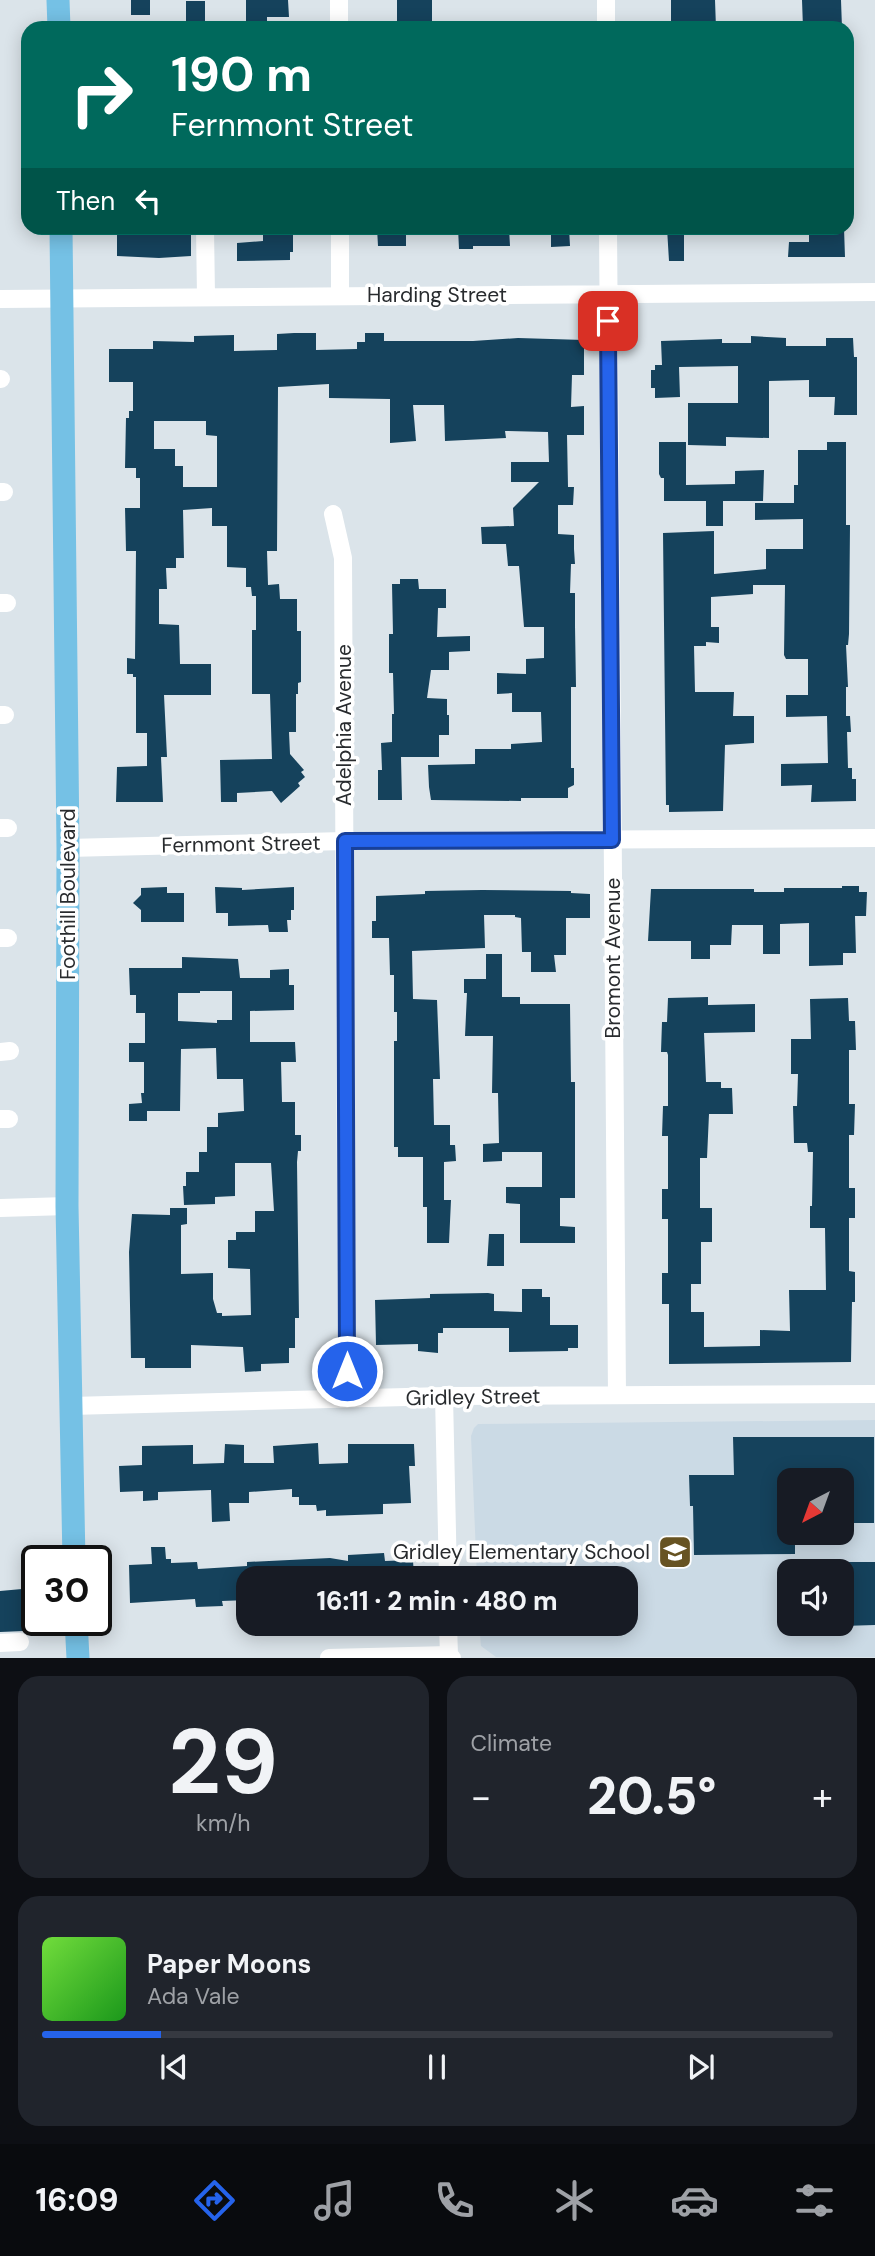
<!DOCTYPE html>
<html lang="en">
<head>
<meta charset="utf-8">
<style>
  :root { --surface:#171b24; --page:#20242c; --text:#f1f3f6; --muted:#9ea1a6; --line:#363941; --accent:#2563eb }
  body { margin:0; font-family:"DM Sans",sans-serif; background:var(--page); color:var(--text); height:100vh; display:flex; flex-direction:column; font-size:26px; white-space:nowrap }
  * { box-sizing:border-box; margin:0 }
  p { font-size:23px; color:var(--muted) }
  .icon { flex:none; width:38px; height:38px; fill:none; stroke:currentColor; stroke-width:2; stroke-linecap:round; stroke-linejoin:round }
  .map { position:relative; height:1658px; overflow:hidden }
  .details { display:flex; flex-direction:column; gap:18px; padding:18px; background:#0d0f14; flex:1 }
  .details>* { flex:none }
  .banner { position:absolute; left:21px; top:21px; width:833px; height:214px; border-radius:21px; box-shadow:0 4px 18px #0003; background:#00695c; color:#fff; overflow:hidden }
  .needle { width:46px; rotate:221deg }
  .fabs { position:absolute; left:777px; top:1468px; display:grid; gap:14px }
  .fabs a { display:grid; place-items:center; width:77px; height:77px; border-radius:14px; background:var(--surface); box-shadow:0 4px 18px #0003; font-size:35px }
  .speed { position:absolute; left:21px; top:1545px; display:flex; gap:14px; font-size:35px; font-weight:700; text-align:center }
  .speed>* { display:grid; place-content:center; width:91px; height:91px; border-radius:50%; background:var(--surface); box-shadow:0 4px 18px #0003; line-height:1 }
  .speed .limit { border:4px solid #111; border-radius:10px; background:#fff; color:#111 }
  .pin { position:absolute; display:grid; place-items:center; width:60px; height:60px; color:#fff; margin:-30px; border-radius:14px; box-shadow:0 4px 10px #0006 }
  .me { position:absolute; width:77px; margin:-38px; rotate:0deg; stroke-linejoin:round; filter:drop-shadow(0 0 5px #0008) }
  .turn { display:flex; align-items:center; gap:24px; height:147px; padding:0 35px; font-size:32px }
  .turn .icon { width:91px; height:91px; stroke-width:2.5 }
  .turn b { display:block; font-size:49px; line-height:60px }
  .then { display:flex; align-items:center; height:66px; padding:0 35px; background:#0003; gap:14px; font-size:26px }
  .big { font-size:52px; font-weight:800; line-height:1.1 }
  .details .tile { flex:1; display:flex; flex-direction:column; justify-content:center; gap:10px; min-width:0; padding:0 24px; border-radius:21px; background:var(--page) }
  .details .dial { align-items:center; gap:0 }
  .dial b { font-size:91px; line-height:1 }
  .song { display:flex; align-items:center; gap:21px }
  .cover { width:84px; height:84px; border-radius:10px; background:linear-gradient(135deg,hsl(100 70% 55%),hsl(120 70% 35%)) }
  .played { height:7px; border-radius:4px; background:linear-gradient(90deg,var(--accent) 15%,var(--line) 15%) }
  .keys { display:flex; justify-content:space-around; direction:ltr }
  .heat { display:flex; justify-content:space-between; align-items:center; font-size:38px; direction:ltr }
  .details .tiles { flex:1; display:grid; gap:18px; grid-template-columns:1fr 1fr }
  .tile:last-child { grid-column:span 2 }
  .trip { position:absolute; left:236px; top:1566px; width:402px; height:70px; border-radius:21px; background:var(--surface); box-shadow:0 4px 18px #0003; font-weight:800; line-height:70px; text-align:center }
  .tab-bar { display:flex; height:112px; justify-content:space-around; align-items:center; background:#090b0e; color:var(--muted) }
  .tab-bar .icon { width:49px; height:49px }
  .tab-bar .current { color:var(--accent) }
  .tab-bar b { font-size:32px; color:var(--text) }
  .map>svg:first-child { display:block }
</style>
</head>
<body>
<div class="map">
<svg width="875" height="1658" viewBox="0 0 875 1658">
  <rect width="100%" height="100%" fill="#dbe4ea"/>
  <!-- built -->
  <path fill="#cbdae5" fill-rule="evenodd" d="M 875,1420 L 875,1657 L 496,1657 L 481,1646 L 479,1624 L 626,1624 L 626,1578 L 477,1578 L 471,1436 L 474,1428 L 478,1424 ZM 789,1480 L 842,1480 L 842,1533 L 789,1533 ZM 789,1572 L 842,1572 L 842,1624 L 789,1624 Z"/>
  <!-- building -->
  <path fill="#15425c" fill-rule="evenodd" d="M 131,0 L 150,0 L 150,15 L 131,15 Z
    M 246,0 L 288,0 L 289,17 L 267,17 L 267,28 L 246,28 Z
    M 397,0 L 432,0 L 432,28 L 397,28 Z
    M 671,0 L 715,0 L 716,28 L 671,28 Z
    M 802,0 L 841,0 L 842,28 L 803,28 Z
    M 186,1 L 205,1 L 205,24 L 186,24 Z
    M 138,228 L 191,228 L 191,256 L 159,258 L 117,256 L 117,229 Z
    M 377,228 L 406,228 L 406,246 L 378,246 Z
    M 458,228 L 509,228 L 510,246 L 473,246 L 473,249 L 459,249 Z
    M 551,228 L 569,228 L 570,246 L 551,247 Z
    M 667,228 L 684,228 L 684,261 L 669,261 Z
    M 809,228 L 844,228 L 845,257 L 788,257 L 789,242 L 809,242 Z
    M 263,229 L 293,229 L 293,252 L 290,252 L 290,260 L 237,261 L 237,243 L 263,241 Z
    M 294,333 L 316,333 L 316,350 L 357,349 L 357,342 L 365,342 L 365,333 L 384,333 L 384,341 L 473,341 L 518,338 L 584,340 L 584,375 L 572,375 L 571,407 L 584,406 L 584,435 L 567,435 L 568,487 L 574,487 L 573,505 L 558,505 L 558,534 L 574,535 L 574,549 L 575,564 L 571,564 L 570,593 L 575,593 L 575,626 L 576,687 L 571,687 L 571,768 L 574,768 L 574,785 L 568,788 L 568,798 L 521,798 L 521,801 L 431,800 L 429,787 L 428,765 L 475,764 L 475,749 L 511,749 L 511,744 L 542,742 L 541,712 L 512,712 L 512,693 L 497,694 L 497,673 L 526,674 L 526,659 L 544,658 L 544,627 L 524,627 L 519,566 L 508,566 L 506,544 L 482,544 L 481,527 L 514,526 L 513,508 L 539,482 L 511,482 L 511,462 L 549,462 L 548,432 L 505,431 L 506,438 L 445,441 L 444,405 L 413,405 L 416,441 L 390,443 L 390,399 L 329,398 L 329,384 L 278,387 L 277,551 L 267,551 L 268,585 L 279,584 L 280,599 L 297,599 L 297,631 L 301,631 L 301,682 L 298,683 L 298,694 L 296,694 L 296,732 L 289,732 L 290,754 L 304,770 L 301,772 L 305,777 L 298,783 L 300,786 L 281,803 L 272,791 L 237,793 L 237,802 L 221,802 L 220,760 L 272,759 L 270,694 L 252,694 L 252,630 L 256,630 L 256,596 L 252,596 L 251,587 L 246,587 L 246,568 L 227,567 L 227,526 L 212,526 L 212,508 L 183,510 L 184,558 L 176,558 L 176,568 L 166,568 L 167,589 L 159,589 L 159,624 L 179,625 L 180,664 L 211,664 L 211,695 L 164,695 L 167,757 L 161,757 L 163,802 L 116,802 L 117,767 L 147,766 L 147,733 L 136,733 L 136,677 L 133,677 L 133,674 L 127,674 L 127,658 L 135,659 L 136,551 L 126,551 L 125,508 L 140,508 L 140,478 L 136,478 L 136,468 L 125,468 L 126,418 L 129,418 L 129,411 L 133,411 L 133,382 L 109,382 L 109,349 L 153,349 L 153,341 L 194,342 L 194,336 L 234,335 L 234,351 L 277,350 L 277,334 ZM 154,421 L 206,421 L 206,435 L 217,436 L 217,487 L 183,487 L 183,466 L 175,466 L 175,449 L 154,449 Z
    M 751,336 L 786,338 L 786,346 L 826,346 L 826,338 L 853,338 L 854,357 L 857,357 L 857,415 L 834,415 L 835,397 L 809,397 L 809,380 L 769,381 L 769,438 L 726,437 L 726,446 L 688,445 L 688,403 L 738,403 L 738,366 L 679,367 L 680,397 L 655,398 L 655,388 L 651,388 L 651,370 L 655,370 L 655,365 L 662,365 L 661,341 L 722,339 L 722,343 L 751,343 Z
    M 659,442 L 686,442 L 686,485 L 735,484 L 735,471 L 764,470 L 763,501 L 723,501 L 723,526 L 706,526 L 706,501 L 664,501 L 664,478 L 661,478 L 659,474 Z
    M 827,442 L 846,442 L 846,525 L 850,525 L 849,634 L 848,645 L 846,645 L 848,687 L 846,687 L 846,716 L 850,716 L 851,732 L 847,732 L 848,768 L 852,768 L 852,779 L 856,779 L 856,801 L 811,802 L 812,785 L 781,786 L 781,764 L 828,763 L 827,716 L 786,717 L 786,695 L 808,695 L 808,659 L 786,659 L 784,655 L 785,585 L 753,585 L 753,594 L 711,597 L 711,627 L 719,627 L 719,643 L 706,642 L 706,646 L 694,646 L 695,692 L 734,692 L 733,716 L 754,716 L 754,743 L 725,745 L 723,811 L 669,812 L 669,805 L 666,805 L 663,533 L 714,531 L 714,574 L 766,569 L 766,549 L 803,549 L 803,519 L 755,520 L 755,503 L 794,503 L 794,485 L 798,485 L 798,450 L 827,450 Z
    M 400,579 L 418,579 L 419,589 L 446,589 L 446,608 L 438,608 L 437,637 L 470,636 L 470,651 L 449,652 L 449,670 L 431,670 L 427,698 L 447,699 L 447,715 L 449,715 L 449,735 L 439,735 L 439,757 L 401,757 L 402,800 L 378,800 L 378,770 L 382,770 L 381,743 L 392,742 L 392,714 L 394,714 L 393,673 L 389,673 L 389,634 L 393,634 L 392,584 L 400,584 Z
    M 842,886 L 859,886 L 859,892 L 867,892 L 866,916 L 855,916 L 856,953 L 843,953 L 843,965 L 809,966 L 809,923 L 780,924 L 780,954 L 763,954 L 763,925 L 732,925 L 731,945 L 710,945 L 710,959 L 691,959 L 691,941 L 648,941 L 651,889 L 754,889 L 754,892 L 784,892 L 784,888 L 842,888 Z
    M 167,887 L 167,893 L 184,893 L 184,922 L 141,922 L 141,910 L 133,903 L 141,895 L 141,888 Z
    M 215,887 L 242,888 L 242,890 L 294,887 L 294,910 L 291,910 L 291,920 L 287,920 L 288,932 L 269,932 L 268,925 L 228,926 L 228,913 L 216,913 Z
    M 482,890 L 571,891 L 571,893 L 590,894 L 590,918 L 566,918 L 566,955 L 554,955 L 556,972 L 531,972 L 531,952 L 522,952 L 521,918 L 515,917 L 515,915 L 484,915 L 485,948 L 412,951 L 413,999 L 437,1000 L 440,1079 L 433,1079 L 434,1125 L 450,1125 L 450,1145 L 455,1145 L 456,1161 L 444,1162 L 444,1200 L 451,1200 L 449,1243 L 427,1243 L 427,1207 L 423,1207 L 423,1157 L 398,1157 L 398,1147 L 394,1147 L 394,1041 L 397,1041 L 397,1012 L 394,1012 L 394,975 L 390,975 L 389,938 L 372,938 L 372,921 L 376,921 L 376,896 L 425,894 L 425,891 Z
    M 486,954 L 502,954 L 502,997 L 520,997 L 520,1004 L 570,1004 L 571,1082 L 575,1082 L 575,1198 L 560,1198 L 560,1226 L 575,1227 L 575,1243 L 520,1243 L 520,1204 L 506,1203 L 506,1187 L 542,1187 L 542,1152 L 502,1152 L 502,1161 L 483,1162 L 483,1144 L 499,1143 L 498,1093 L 492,1093 L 493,1036 L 465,1036 L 467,993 L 464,993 L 464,979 L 486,979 Z
    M 182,957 L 238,959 L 240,978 L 270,978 L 270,970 L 289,969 L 289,985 L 294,985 L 294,1010 L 250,1011 L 250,1042 L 295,1042 L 296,1062 L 281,1062 L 282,1102 L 295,1102 L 295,1135 L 301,1135 L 301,1151 L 298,1151 L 297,1162 L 299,1318 L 295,1318 L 295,1348 L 289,1348 L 289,1363 L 261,1364 L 261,1371 L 245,1372 L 243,1347 L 191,1345 L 191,1368 L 145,1368 L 145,1358 L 131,1358 L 129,1252 L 132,1214 L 170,1215 L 170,1208 L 187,1208 L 187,1224 L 181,1225 L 181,1274 L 213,1273 L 213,1299 L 217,1313 L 222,1313 L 222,1316 L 251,1315 L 250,1269 L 228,1268 L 228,1240 L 236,1240 L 236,1232 L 255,1232 L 255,1211 L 274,1211 L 271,1163 L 235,1163 L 235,1196 L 215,1197 L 215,1204 L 184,1205 L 183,1186 L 186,1186 L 186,1172 L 199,1172 L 199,1152 L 207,1152 L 207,1127 L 218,1127 L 218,1113 L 244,1111 L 243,1079 L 217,1079 L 216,1048 L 181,1049 L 180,1111 L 147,1111 L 147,1121 L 129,1121 L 129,1104 L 142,1103 L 141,1093 L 144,1093 L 144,1062 L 129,1062 L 129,1043 L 145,1043 L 145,1013 L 136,1013 L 136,995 L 130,995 L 129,968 L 182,968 ZM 200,991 L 232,991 L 232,1020 L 217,1020 L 217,1023 L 178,1021 L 178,993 L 200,993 Z
    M 708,997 L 708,1005 L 755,1004 L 755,1032 L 704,1033 L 706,1082 L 721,1082 L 721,1088 L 732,1088 L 733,1114 L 709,1114 L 707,1158 L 700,1158 L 700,1208 L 712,1208 L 712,1242 L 701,1242 L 701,1284 L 691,1284 L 691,1312 L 704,1312 L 704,1347 L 760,1346 L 760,1330 L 790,1331 L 789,1290 L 826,1290 L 825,1228 L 810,1228 L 810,1206 L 812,1206 L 813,1152 L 808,1152 L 807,1143 L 794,1143 L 793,1106 L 797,1106 L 798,1074 L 791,1074 L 791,1039 L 811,1039 L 810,999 L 848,998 L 849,1021 L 855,1021 L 856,1050 L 849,1050 L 849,1104 L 855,1104 L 854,1135 L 849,1135 L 849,1188 L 855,1188 L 855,1218 L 849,1218 L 849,1271 L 855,1272 L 855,1302 L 852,1302 L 851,1362 L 669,1364 L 669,1304 L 662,1304 L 662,1273 L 668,1273 L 668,1219 L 662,1219 L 662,1189 L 668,1189 L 668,1136 L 662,1136 L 663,1106 L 668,1106 L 668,1055 L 667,1052 L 661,1052 L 662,1022 L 667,1022 L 668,998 Z
    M 489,1234 L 504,1234 L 504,1266 L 487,1266 Z
    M 522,1289 L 542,1289 L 542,1297 L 550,1297 L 550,1325 L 578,1325 L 578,1348 L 568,1348 L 568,1351 L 509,1352 L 509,1328 L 443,1328 L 443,1333 L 438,1333 L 438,1353 L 418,1351 L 418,1344 L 376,1345 L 375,1300 L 430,1298 L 430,1294 L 488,1293 L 494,1294 L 494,1311 L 522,1312 Z
    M 733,1437 L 874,1437 L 874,1523 L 842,1523 L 842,1480 L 789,1480 L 789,1533 L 795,1533 L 795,1554 L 694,1555 L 693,1506 L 690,1506 L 689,1475 L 734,1475 Z
    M 318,1443 L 319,1464 L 348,1463 L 348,1444 L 414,1444 L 415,1466 L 409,1466 L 411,1503 L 383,1504 L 383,1514 L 326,1516 L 326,1510 L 317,1511 L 316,1505 L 299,1505 L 299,1497 L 292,1497 L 292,1489 L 249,1492 L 249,1503 L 229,1503 L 230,1521 L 212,1522 L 211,1490 L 158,1492 L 158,1500 L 143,1501 L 143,1491 L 120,1492 L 119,1466 L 142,1465 L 142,1446 L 193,1445 L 193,1464 L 224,1463 L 225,1444 L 244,1445 L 244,1463 L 274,1463 L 273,1446 Z
    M 151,1547 L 165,1547 L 166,1559 L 171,1559 L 171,1563 L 197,1562 L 198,1569 L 247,1566 L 247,1562 L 330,1558 L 348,1561 L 348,1555 L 384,1553 L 385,1561 L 413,1560 L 414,1578 L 248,1578 L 248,1600 L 222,1601 L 223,1606 L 196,1607 L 195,1599 L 130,1603 L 129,1565 L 152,1564 Z
    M 842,1562 L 875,1562 L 875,1625 L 842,1626 Z
    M 22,1589 L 24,1631 L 0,1632 L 0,1591 Z"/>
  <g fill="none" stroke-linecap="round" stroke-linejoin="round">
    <!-- minor -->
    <path stroke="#fff" stroke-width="18" d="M 339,0 L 339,28
      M 606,0 L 606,28
      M 205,228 L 206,296
      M 340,228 L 340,296
      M 608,228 L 617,1395
      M 0,299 L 875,292
      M 0,379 L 1,379
      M 0,492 L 4,492
      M 333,514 L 343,558 L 347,1399
      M 0,603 L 7,603
      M 0,715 L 5,715
      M 0,828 L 8,828
      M 68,848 L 345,841 L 875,838
      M 0,938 L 8,938
      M 0,1052 L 10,1051
      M 0,1119 L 9,1119
      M 0,1208 L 67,1206
      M 444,1396 L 448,1578
      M 71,1406 L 444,1396 L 875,1394
      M 448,1624 L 449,1655
      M 0,1643 L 20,1642
      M 329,1658 L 449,1655 L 452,1658"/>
    <!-- major -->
    <path stroke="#75c1e5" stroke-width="23" d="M 58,0 L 59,28
      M 61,228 L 68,848 L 67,1206 L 74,1561
      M 76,1620 L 78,1658"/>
  </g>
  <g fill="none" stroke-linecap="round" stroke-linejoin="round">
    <!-- route casing -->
    <g stroke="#184099" stroke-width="18">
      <path id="route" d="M 347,1371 L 345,841 L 612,840 L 608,321"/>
    </g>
    <!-- route -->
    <use href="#route" stroke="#2563eb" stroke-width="12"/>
  </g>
  <!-- icons -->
  <defs>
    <g id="school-square" transform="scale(1.75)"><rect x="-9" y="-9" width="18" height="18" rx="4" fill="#675322" stroke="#fff"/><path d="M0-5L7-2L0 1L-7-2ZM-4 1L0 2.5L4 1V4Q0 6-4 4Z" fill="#fff"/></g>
  </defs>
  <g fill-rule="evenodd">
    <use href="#school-square" x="675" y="1552"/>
  </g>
  <g text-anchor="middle" stroke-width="7" stroke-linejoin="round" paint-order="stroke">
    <!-- street labels -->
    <g font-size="21" fill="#282b2e" stroke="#fff">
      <text x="437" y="302">Harding Street</text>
      <text transform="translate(344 725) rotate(-90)" y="7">Adelphia Avenue</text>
      <text transform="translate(241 844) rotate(-1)" y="7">Fernmont Street</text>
      <text transform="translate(68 894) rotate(-90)" y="7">Foothill Boulevard</text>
      <text transform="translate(613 958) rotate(-90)" y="7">Bromont Avenue</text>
      <text transform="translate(473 1397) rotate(-1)" y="7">Gridley Street</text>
    </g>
    <!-- poi labels -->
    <g font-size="21" fill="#282b2e" stroke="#fff" text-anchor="end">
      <text x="650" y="1559">Gridley Elementary School</text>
    </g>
  </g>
</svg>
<div class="fabs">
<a><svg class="needle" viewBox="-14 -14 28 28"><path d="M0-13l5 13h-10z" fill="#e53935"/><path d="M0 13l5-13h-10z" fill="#9ea1a6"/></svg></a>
<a><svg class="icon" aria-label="sound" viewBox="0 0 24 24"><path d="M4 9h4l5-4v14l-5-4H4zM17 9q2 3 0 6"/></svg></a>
</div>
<div class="speed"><div class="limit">30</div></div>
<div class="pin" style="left:608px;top:321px;background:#d93025"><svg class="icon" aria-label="arrive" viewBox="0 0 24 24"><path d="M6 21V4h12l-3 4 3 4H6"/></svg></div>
<svg class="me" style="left:347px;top:1371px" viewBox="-20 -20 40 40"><circle r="17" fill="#2563eb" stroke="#fff" stroke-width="3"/><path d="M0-11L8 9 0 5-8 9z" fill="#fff"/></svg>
<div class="trip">16:11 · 2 min · 480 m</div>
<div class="banner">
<div class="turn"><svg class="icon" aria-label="right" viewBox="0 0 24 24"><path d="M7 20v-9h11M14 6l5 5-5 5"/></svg><div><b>190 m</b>Fernmont Street</div></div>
<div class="then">Then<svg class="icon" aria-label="left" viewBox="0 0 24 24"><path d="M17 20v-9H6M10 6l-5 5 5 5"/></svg></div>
</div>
</div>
<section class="details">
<div class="tiles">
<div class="tile dial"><b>29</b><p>km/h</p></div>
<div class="tile"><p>Climate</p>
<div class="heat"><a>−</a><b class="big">20.5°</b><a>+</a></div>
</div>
<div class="tile">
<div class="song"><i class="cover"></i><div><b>Paper Moons</b><p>Ada Vale</p></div></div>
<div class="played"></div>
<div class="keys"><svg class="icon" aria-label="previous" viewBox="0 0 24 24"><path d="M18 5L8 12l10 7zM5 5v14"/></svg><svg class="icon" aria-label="pause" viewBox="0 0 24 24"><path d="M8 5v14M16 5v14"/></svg><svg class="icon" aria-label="next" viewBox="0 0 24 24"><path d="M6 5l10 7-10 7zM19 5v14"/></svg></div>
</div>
</div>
</section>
<nav class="tab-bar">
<b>16:09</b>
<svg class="icon current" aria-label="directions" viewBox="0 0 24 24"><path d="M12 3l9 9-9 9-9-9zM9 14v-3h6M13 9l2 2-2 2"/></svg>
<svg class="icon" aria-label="music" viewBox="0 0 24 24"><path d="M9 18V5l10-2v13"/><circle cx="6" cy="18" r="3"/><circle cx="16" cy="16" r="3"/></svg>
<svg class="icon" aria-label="phone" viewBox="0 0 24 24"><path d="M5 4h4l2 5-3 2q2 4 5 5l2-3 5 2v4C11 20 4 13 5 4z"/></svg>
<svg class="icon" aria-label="climate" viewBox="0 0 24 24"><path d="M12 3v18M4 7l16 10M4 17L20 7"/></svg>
<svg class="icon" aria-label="car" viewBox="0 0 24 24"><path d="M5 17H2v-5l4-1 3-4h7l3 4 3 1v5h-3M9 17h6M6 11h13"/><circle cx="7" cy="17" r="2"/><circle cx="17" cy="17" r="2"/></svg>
<svg class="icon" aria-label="filters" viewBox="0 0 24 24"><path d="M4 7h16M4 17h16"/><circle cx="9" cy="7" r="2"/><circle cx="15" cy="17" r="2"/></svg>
</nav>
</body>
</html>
